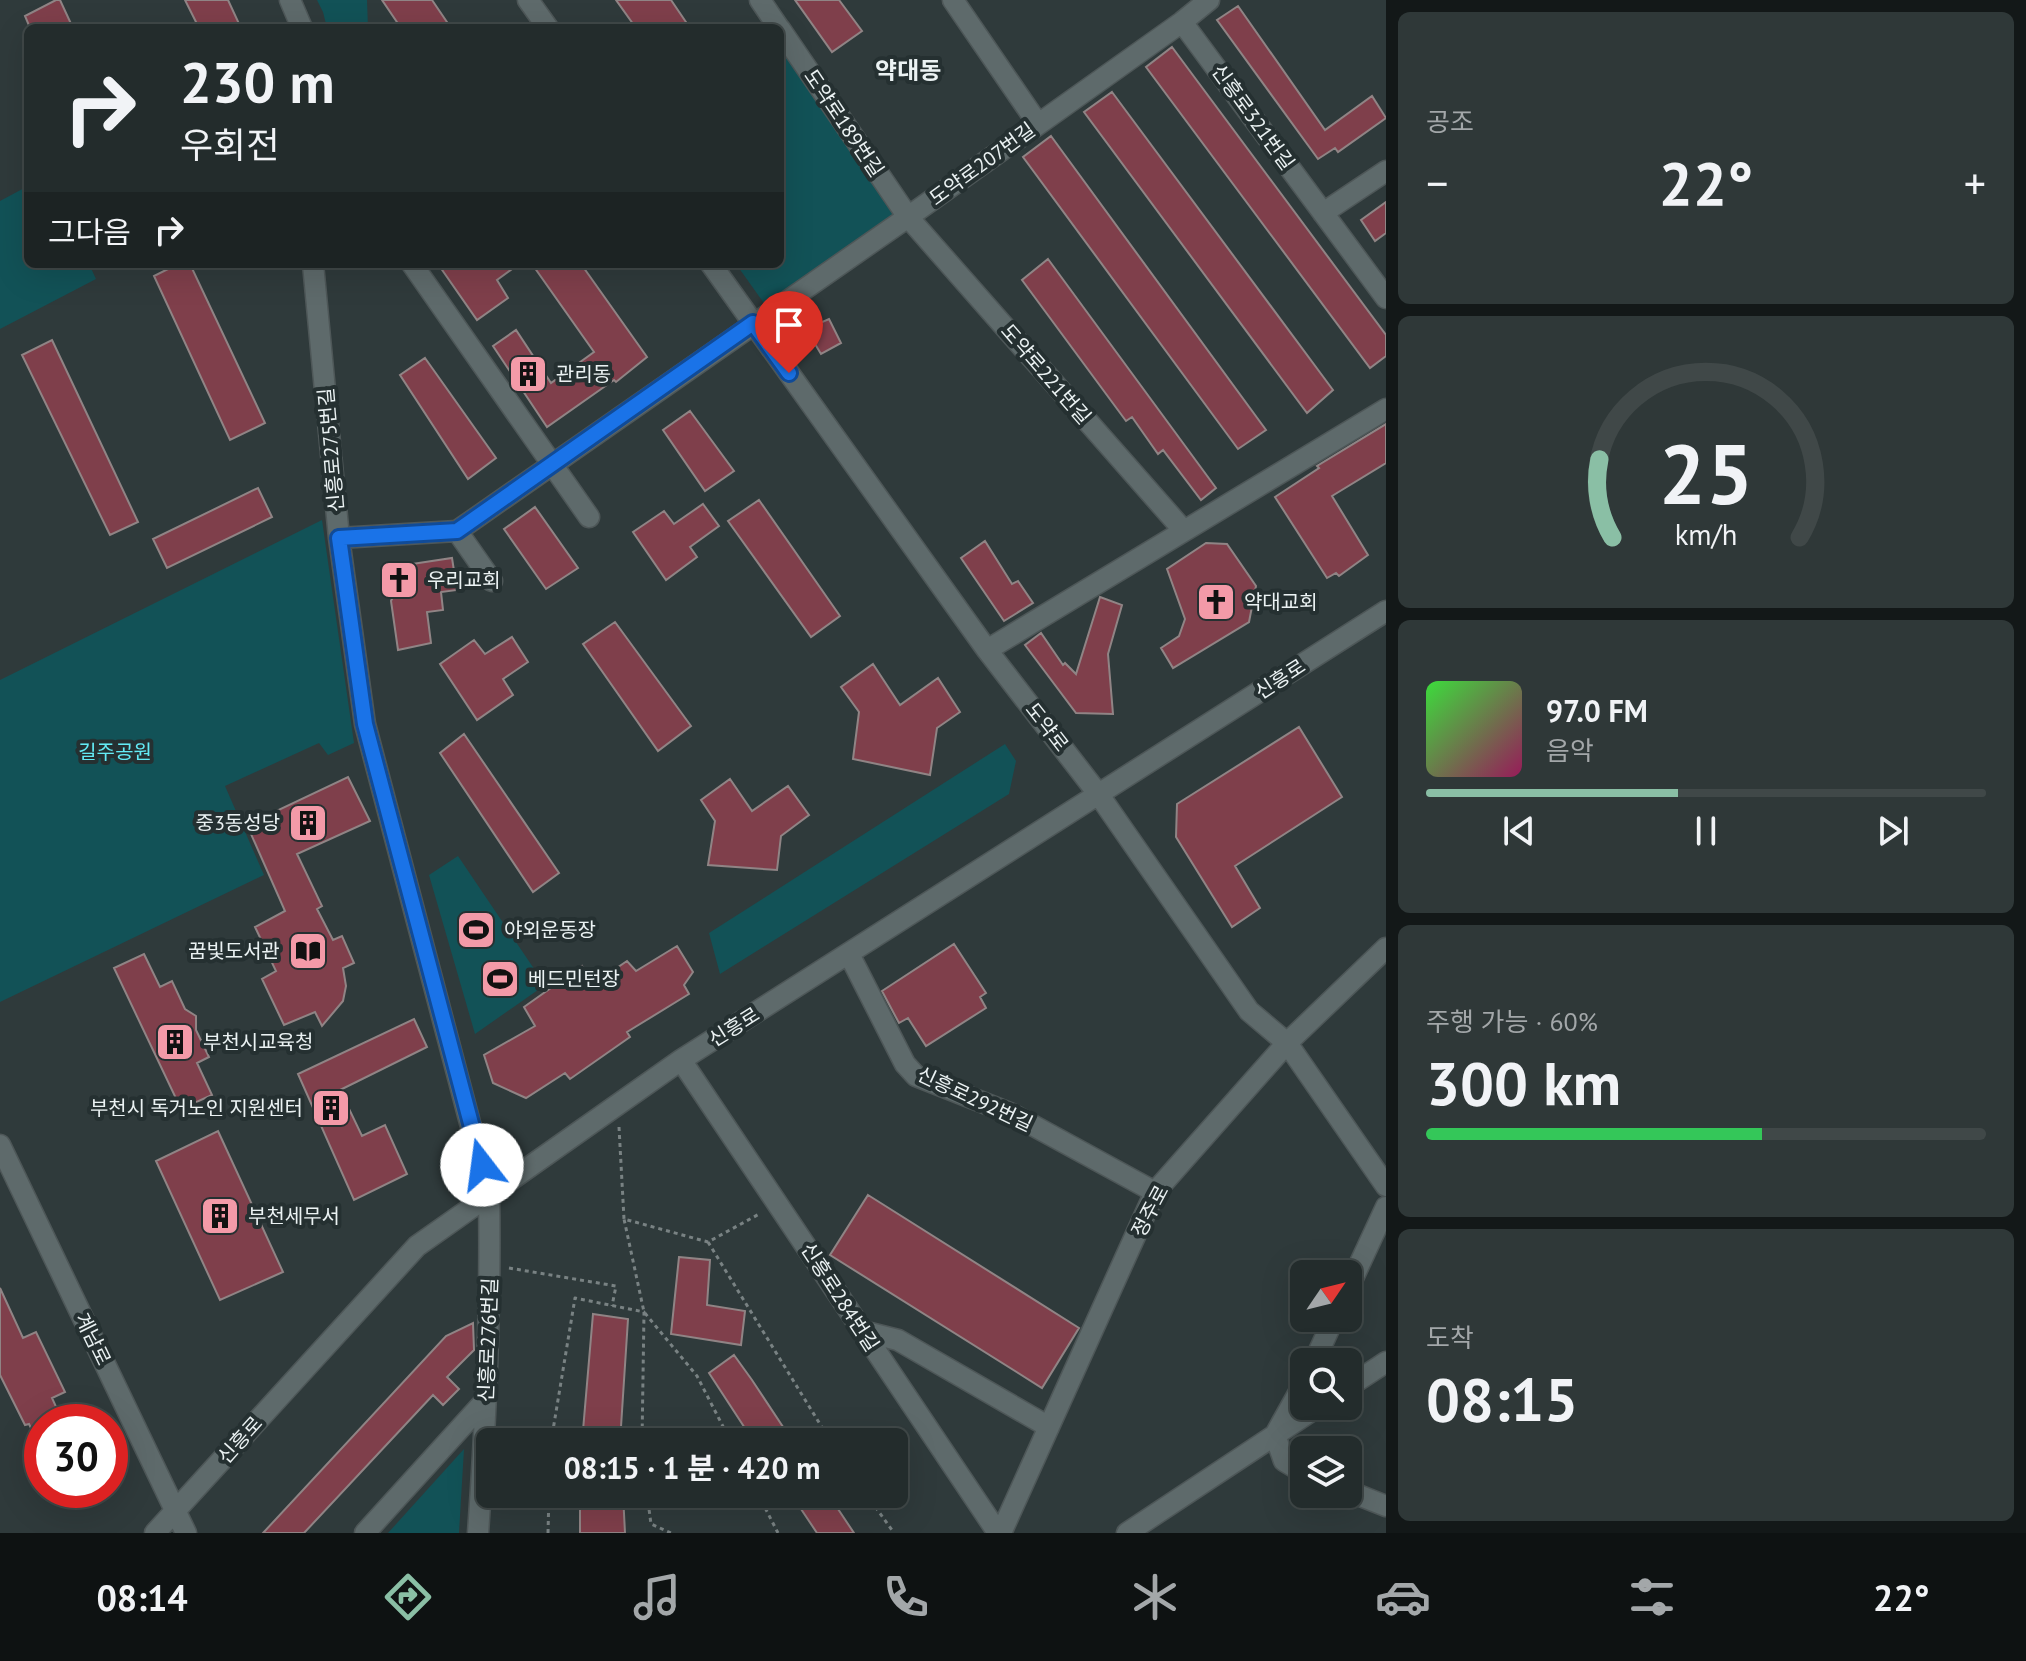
<!DOCTYPE html>
<html lang="ko">
<head>
<meta charset="utf-8">
<style>
  :root { --surface:#232c2c; --page:#2f3838; --text:#f1f3f6; --muted:#a3a7a9; --line:#404848; --accent:#8abfa5 }
  body { margin:0; font-family:"PT Sans","Noto Sans KR",sans-serif; background:var(--page); color:var(--text); height:100vh; display:flex; flex-direction:column; font-size:30px; white-space:nowrap }
  * { box-sizing:border-box; margin:0 }
  p { font-size:26px; color:var(--muted) }
  .icon { flex:none; width:44px; height:44px; fill:none; stroke:currentColor; stroke-width:2; stroke-linecap:round; stroke-linejoin:round }
  .map { position:relative; flex:1; overflow:hidden }
  .sheet { display:flex; flex-direction:column; gap:12px; padding:12px; background:#131818; width:640px }
  .sheet>* { flex:none }
  .banner { position:absolute; left:24px; top:24px; width:760px; height:244px; border-radius:12px; box-shadow:0 8px 32px #0002,0 0 0 2px var(--line); background:#232c2c; color:var(--text); overflow:hidden }
  .needle { width:52px; rotate:55deg }
  .controls { position:absolute; left:1290px; top:1260px; display:grid; gap:16px }
  .controls a { display:grid; place-items:center; width:72px; height:72px; border-radius:12px; background:var(--surface); box-shadow:0 8px 32px #0002,0 0 0 2px var(--line); font-size:40px }
  .speed { position:absolute; left:24px; top:1404px; display:flex; gap:16px; font-size:40px; font-weight:700; text-align:center }
  .speed>* { display:grid; place-content:center; width:104px; height:104px; border-radius:50%; background:var(--surface); box-shadow:0 8px 32px #0002,0 0 0 2px var(--line); line-height:1 }
  .speed .limit { border:12px solid #d22; background:#fff; color:#111 }
  .pin { position:absolute; display:grid; place-items:center; width:68px; height:68px; color:#fff; margin:-82px -34px; border-radius:50% 50% 50% 0; rotate:-45deg; box-shadow:0 0 8px #0007 }
  .pin .icon { rotate:45deg }
  .me { position:absolute; width:88px; margin:-44px; rotate:345deg; stroke-linejoin:round; filter:drop-shadow(0 0 6px #0008) }
  .turn { display:flex; align-items:center; gap:28px; height:168px; padding:0 24px; font-size:36px }
  .turn .icon { width:104px; height:104px; stroke-width:2.5 }
  .turn b { display:block; font-size:56px; line-height:68px }
  .then { display:flex; align-items:center; height:76px; padding:0 24px; background:#0003; gap:16px; font-size:30px }
  .big { font-size:60px; font-weight:700; line-height:1.1 }
  .sheet .tile { flex:1; display:flex; flex-direction:column; justify-content:center; gap:12px; min-width:0; padding:0 28px; border-radius:12px; background:var(--page) }
  .sheet .dial { align-items:center; gap:0 }
  .dial svg { height:208px; overflow:visible; fill:none; stroke:var(--line); stroke-width:7; stroke-linecap:round; text-anchor:middle }
  .dial text { fill:var(--text); stroke:none }
  .song { display:flex; align-items:center; gap:24px }
  .cover { width:96px; height:96px; border-radius:12px; background:linear-gradient(135deg,hsl(120 70% 55%),hsl(330 70% 35%)) }
  .played { height:8px; border-radius:4px; background:linear-gradient(90deg,var(--accent) 45%,var(--line) 45%) }
  .keys { display:flex; justify-content:space-around; direction:ltr }
  .heat { display:flex; justify-content:space-between; align-items:center; font-size:44px; direction:ltr }
  .charge { height:12px; border-radius:6px; background:linear-gradient(90deg,#34c759 60%,var(--line) 0) }
  .trip { position:absolute; left:476px; top:1428px; width:432px; height:80px; border-radius:12px; background:var(--surface); box-shadow:0 8px 32px #0002,0 0 0 2px var(--line); font-weight:700; line-height:80px; text-align:center }
  .tab-bar { display:flex; height:128px; justify-content:space-around; align-items:center; background:#0e1212; color:var(--muted) }
  .tab-bar .icon { width:56px; height:56px }
  .tab-bar .active { color:var(--accent) }
  .tab-bar b { font-size:36px; color:var(--text) }
  main { display:flex; flex:1; min-height:0 }
  .map>svg:first-child { display:block }
</style>
</head>
<body>
<main>
<div class="map">
<svg width="1386" height="1533" viewBox="0 0 1386 1533">
  <rect width="100%" height="100%" fill="#2f3a3b"/>
  <!-- green -->
  <path fill="#125257" d="M 317,0 L 367,0 L 368,28 L 327,28 L 323,12 Z
    M 786,56 L 895,216 L 766,306 L 736,264 L 780,264 L 780,61 Z
    M 28,186 L 28,264 L 89,264 L 96,279 L 0,329 L 0,201 Z
    M 322,520 L 354,743 L 328,755 L 319,743 L 225,786 L 264,875 L 0,1002 L 0,680 Z
    M 1005,744 L 1016,761 L 1009,794 L 720,974 L 709,933 Z
    M 458,856 L 545,985 L 475,1034 L 429,875 Z
    M 464,1449 L 459,1533 L 388,1533 Z"/>
  <!-- building -->
  <path fill="#7f3f4b" stroke="#908485" stroke-width="2" d="M 56,0 L 60,0 L 73,28 L 30,28 L 25,16 Z
    M 185,0 L 228,0 L 241,28 L 199,28 Z
    M 382,0 L 432,0 L 451,28 L 401,28 Z
    M 616,0 L 671,0 L 690,28 L 636,28 Z
    M 795,0 L 839,0 L 862,31 L 832,52 Z
    M 1238,6 L 1325,130 L 1372,96 L 1386,118 L 1338,152 L 1335,148 L 1318,159 L 1217,20 Z
    M 1172,47 L 1386,335 L 1386,356 L 1370,368 L 1146,67 Z
    M 1112,92 L 1333,390 L 1307,413 L 1084,112 Z
    M 1051,136 L 1266,430 L 1238,449 L 1023,157 Z
    M 1386,202 L 1386,233 L 1375,241 L 1361,220 Z
    M 1048,259 L 1216,488 L 1201,500 L 1163,450 L 1158,454 L 1132,417 L 1126,421 L 1022,280 Z
    M 178,264 L 190,264 L 265,423 L 230,440 L 154,276 Z
    M 438,264 L 519,264 L 497,280 L 508,298 L 477,320 Z
    M 532,264 L 581,264 L 647,357 L 616,382 L 614,380 L 547,427 L 493,346 L 516,330 L 551,383 L 594,352 Z
    M 829,319 L 841,343 L 821,354 L 806,329 Z
    M 52,340 L 138,522 L 110,535 L 22,355 Z
    M 425,358 L 496,458 L 468,479 L 400,375 Z
    M 690,411 L 734,471 L 705,491 L 663,430 Z
    M 1386,424 L 1386,463 L 1332,496 L 1368,555 L 1339,576 L 1336,573 L 1327,578 L 1275,497 L 1319,468 L 1317,466 Z
    M 258,488 L 272,517 L 167,568 L 153,539 Z
    M 759,500 L 840,616 L 811,637 L 728,521 Z
    M 703,504 L 719,526 L 690,547 L 697,557 L 666,580 L 633,532 L 664,511 L 674,524 Z
    M 535,507 L 578,568 L 546,589 L 504,529 Z
    M 985,541 L 1012,584 L 1018,581 L 1033,603 L 1004,621 L 961,558 Z
    M 1206,543 L 1227,544 L 1256,586 L 1249,622 L 1173,668 L 1161,648 L 1179,636 L 1185,619 L 1167,569 Z
    M 452,558 L 457,590 L 441,592 L 443,610 L 427,612 L 431,643 L 398,650 L 391,601 L 395,592 L 392,567 Z
    M 1100,597 L 1122,605 L 1108,654 L 1113,714 L 1076,713 L 1025,645 L 1041,633 L 1063,665 L 1065,663 L 1076,674 Z
    M 615,622 L 691,726 L 658,751 L 583,644 Z
    M 512,637 L 528,662 L 503,679 L 513,695 L 477,720 L 440,664 L 474,640 L 485,654 Z
    M 873,664 L 900,705 L 938,678 L 960,712 L 937,728 L 930,775 L 853,759 L 859,712 L 841,687 Z
    M 1299,727 L 1342,797 L 1235,866 L 1260,908 L 1232,927 L 1176,837 L 1177,804 Z
    M 464,734 L 559,873 L 533,892 L 440,753 Z
    M 348,777 L 370,821 L 297,854 L 322,906 L 317,909 L 333,940 L 342,936 L 354,963 L 343,968 L 346,986 L 343,1001 L 322,1026 L 315,1012 L 284,1025 L 262,979 L 276,971 L 255,927 L 285,911 L 247,825 Z
    M 730,779 L 752,811 L 788,786 L 809,815 L 781,836 L 777,870 L 708,865 L 715,821 L 701,800 Z
    M 954,944 L 986,993 L 980,997 L 986,1008 L 926,1046 L 908,1018 L 899,1023 L 882,991 Z
    M 677,946 L 693,972 L 684,985 L 689,994 L 627,1032 L 630,1037 L 570,1079 L 565,1073 L 526,1098 L 493,1083 L 484,1055 L 535,1026 L 524,1007 L 582,966 L 593,984 L 627,961 L 636,971 Z
    M 144,954 L 160,987 L 172,981 L 185,1009 L 196,1016 L 196,1030 L 209,1057 L 197,1063 L 212,1095 L 181,1109 L 114,968 Z
    M 414,1019 L 427,1047 L 340,1090 L 362,1136 L 385,1125 L 407,1174 L 354,1200 L 298,1074 Z
    M 218,1131 L 283,1272 L 220,1300 L 156,1161 Z
    M 868,1195 L 1079,1328 L 1042,1388 L 830,1255 Z
    M 679,1257 L 710,1260 L 707,1305 L 745,1311 L 741,1345 L 671,1334 Z
    M 0,1288 L 23,1338 L 36,1332 L 65,1392 L 52,1398 L 63,1422 L 42,1422 L 42,1451 L 29,1424 L 25,1425 L 0,1375 Z
    M 593,1314 L 628,1319 L 620,1442 L 582,1442 Z
    M 473,1323 L 474,1350 L 447,1377 L 459,1389 L 443,1405 L 433,1395 L 304,1533 L 263,1533 L 446,1336 Z
    M 734,1355 L 752,1380 L 793,1442 L 754,1442 L 709,1373 Z
    M 580,1494 L 623,1494 L 625,1533 L 580,1533 Z
    M 791,1494 L 828,1494 L 854,1533 L 817,1533 Z"/>
  <g fill="none" stroke-linecap="round" stroke-linejoin="round">
    <!-- minor casing -->
    <g stroke="#4e5758" stroke-width="23">
      <path id="minor" d="M 290,0 L 302,28
        M 528,0 L 548,28
        M 760,0 L 779,28
        M 953,0 L 1038,124
        M 1182,22 L 1386,298
        M 780,29 L 908,217 L 1184,531
        M 1323,213 L 1386,171
        M 313,264 L 339,538 L 365,724 L 489,1195 C 491,1308 486,1420 478,1533
        M 412,264 L 589,517
        M 711,264 L 987,650 L 1099,795 L 1249,1011 L 1287,1043 L 1386,1186
        M 457,531 L 492,581
        M 339,538 L 457,531 L 908,217 L 1182,22 L 1209,0
        M 987,650 L 1386,409
        M 849,954 L 905,1064 L 916,1076 L 1012,1114 L 1155,1192
        M 681,1060 L 998,1533
        M 0,1145 L 186,1533
        M 1348,1289 L 1386,1207
        M 862,1331 L 898,1340 L 1049,1427
        M 1314,1362 L 1334,1318
        M 1304,1383 L 1275,1435 L 1284,1461 L 1304,1473
        M 1348,1387 L 1386,1362
        M 1348,1491 L 1386,1506
        M 155,1533 L 417,1246 L 681,1060 L 1386,611
        M 365,1533 L 485,1401
        M 1001,1533 L 1155,1192 L 1287,1043 L 1386,948
        M 1127,1533 L 1319,1406"/>
    </g>
    <!-- path -->
    <path stroke="#798283" stroke-width="3" stroke-dasharray="4 4" stroke-linecap="butt" d="M 619,1127 L 624,1219
      M 708,1242 L 831,1442
      M 509,1268 L 616,1286 L 612,1306
      M 551,1442 L 575,1298 L 644,1312 L 642,1442
      M 731,1442 L 697,1376 L 644,1312 L 624,1219 L 708,1242 L 761,1213
      M 647,1494 L 651,1524 L 671,1533
      M 758,1494 L 778,1533
      M 866,1494 L 894,1533
      M 548,1533 L 549,1494"/>
    <!-- minor -->
    <use href="#minor" stroke="#5e6a6b" stroke-width="20"/>
  </g>
  <g fill="none" stroke-linecap="round" stroke-linejoin="round">
    <!-- route casing -->
    <g stroke="#114b97" stroke-width="20">
      <path id="route" d="M 482,1165 L 365,724 L 339,538 L 457,531 L 753,323 L 789,373"/>
    </g>
    <!-- route -->
    <use href="#route" stroke="#1a73e8" stroke-width="14"/>
  </g>
  <!-- icons -->
  <defs>
    <g id="building-square" transform="scale(2)"><rect x="-9" y="-9" width="18" height="18" rx="4" fill="#f39aa8" stroke="#253031"/><path d="M-4-6H4V6H1V3H-1V6H-4ZM-2.5-4.3h1.7v1.8h-1.7ZM.8-4.3h1.7v1.8H.8ZM-2.5-1h1.7V.8h-1.7ZM.8-1h1.7V.8H.8Z" fill="#111"/></g>
    <g id="church-square" transform="scale(2)"><rect x="-9" y="-9" width="18" height="18" rx="4" fill="#f39aa8" stroke="#253031"/><path d="M-1.2-6h2.4v3.5h3.3v2.4h-3.3V6h-2.4V-.1h-3.3v-2.4h3.3Z" fill="#111"/></g>
    <g id="stadium-square" transform="scale(2)"><rect x="-9" y="-9" width="18" height="18" rx="4" fill="#f39aa8" stroke="#253031"/><path d="M0-5a6.5 5 0 1 0 0 10a6.5 5 0 1 0 0-10ZM-3.5-1.8h7v3.6h-7Z" fill="#111"/></g>
    <g id="library-square" transform="scale(2)"><rect x="-9" y="-9" width="18" height="18" rx="4" fill="#f39aa8" stroke="#253031"/><path d="M-6-4Q-3-5.5-.7-3.5V5Q-3 3-6 4ZM6-4Q3-5.5 .7-3.5V5Q3 3 6 4Z" fill="#111"/></g>
  </defs>
  <g fill-rule="evenodd">
    <use href="#building-square" x="528" y="374"/>
    <use href="#church-square" x="399" y="580"/>
    <use href="#church-square" x="1216" y="602"/>
    <use href="#building-square" x="308" y="823"/>
    <use href="#stadium-square" x="476" y="930"/>
    <use href="#library-square" x="308" y="951"/>
    <use href="#stadium-square" x="500" y="979"/>
    <use href="#building-square" x="175" y="1042"/>
    <use href="#building-square" x="331" y="1108"/>
    <use href="#building-square" x="220" y="1216"/>
  </g>
  <g text-anchor="middle" stroke-width="8" stroke-linejoin="round" paint-order="stroke">
    <!-- street labels -->
    <g font-size="20" fill="#ebf2f3" stroke="#253031">
      <text transform="translate(1253 117) rotate(54)" y="7">신흥로321번길</text>
      <text transform="translate(844 123) rotate(56)" y="7">도약로189번길</text>
      <text transform="translate(982 164) rotate(-36)" y="7">도약로207번길</text>
      <text transform="translate(1046 374) rotate(49)" y="7">도약로221번길</text>
      <text transform="translate(331 450) rotate(-95)" y="7">신흥로275번길</text>
      <text transform="translate(1280 679) rotate(-33)" y="7">신흥로</text>
      <text transform="translate(1047 727) rotate(52)" y="7">도약로</text>
      <text transform="translate(734 1027) rotate(-32)" y="7">신흥로</text>
      <text transform="translate(975 1099) rotate(25)" y="7">신흥로292번길</text>
      <text transform="translate(1150 1211) rotate(-62)" y="7">정주로</text>
      <text transform="translate(840 1297) rotate(57)" y="7">신흥로284번길</text>
      <text transform="translate(93 1339) rotate(64)" y="7">계남로</text>
      <text transform="translate(488 1340) rotate(-88)" y="7">신흥로276번길</text>
      <text transform="translate(240 1440) rotate(-48)" y="7">신흥로</text>
    </g>
    <!-- poi labels -->
    <g font-size="20" fill="#ebf2f3" stroke="#253031" text-anchor="start">
      <text x="556" y="381">관리동</text>
      <text x="427" y="587">우리교회</text>
      <text x="1244" y="609">약대교회</text>
      <text x="280" y="830" text-anchor="end">중3동성당</text>
      <text x="504" y="937">야외운동장</text>
      <text x="280" y="958" text-anchor="end">꿈빛도서관</text>
      <text x="528" y="986">베드민턴장</text>
      <text x="203" y="1049">부천시교육청</text>
      <text x="303" y="1115" text-anchor="end">부천시 독거노인 지원센터</text>
      <text x="248" y="1223">부천세무서</text>
    </g>
    <!-- park labels -->
    <g font-size="20" fill="#63ebf5" stroke="#253031">
      <text x="115" y="759">길주공원</text>
    </g>
    <!-- quarter labels -->
    <g font-size="24" font-weight="bold" fill="#ebf2f3" stroke="#253031">
      <text x="908" y="79">약대동</text>
    </g>
  </g>
</svg>
<div class="controls">
<a><svg class="needle" viewBox="-14 -14 28 28"><path d="M0-13l5 13h-10z" fill="#e53935"/><path d="M0 13l5-13h-10z" fill="#a3a7a9"/></svg></a>
<a><svg class="icon" aria-label="search" viewBox="0 0 24 24"><circle cx="10" cy="10" r="6"/><path d="M15 15l6 6"/></svg></a>
<a><svg class="icon" aria-label="layers" viewBox="0 0 24 24"><path d="M12 4l9 5-9 5-9-5zM3 14l9 5 9-5"/></svg></a>
</div>
<div class="speed"><div class="limit">30</div></div>
<div class="pin" style="left:789px;top:373px;background:#d93025"><svg class="icon" aria-label="arrive" viewBox="0 0 24 24"><path d="M6 21V4h12l-3 4 3 4H6"/></svg></div>
<svg class="me" style="left:482px;top:1165px" viewBox="-20 -20 40 40"><circle r="19" fill="#fff"/><path d="M0-13L10 11 0 6-10 11z" fill="#1a73e8"/></svg>
<div class="trip">08:15 · 1 분 · 420 m</div>
<div class="banner">
<div class="turn"><svg class="icon" aria-label="right" viewBox="0 0 24 24"><path d="M7 20v-9h11M14 6l5 5-5 5"/></svg><div><b>230 m</b>우회전</div></div>
<div class="then">그다음<svg class="icon" aria-label="right" viewBox="0 0 24 24"><path d="M7 20v-9h11M14 6l5 5-5 5"/></svg></div>
</div>
</div>
<section class="sheet">
<div class="tile"><p>공조</p>
<div class="heat"><a>−</a><b class="big">22°</b><a>+</a></div>
</div>
<div class="tile dial"><svg viewBox="0 0 100 80">
<path d="M14 69A42 42 0 1 1 86 69"/>
<path d="M14 69A42 42 0 0 1 9 39" stroke="#8abfa5"/>
<text x="50" y="56" font-size="32" font-weight="700">25</text>
<text x="50" y="72" font-size="11">km/h</text>
</svg></div>
<div class="tile">
<div class="song"><i class="cover"></i><div><b>97.0 FM</b><p>음악</p></div></div>
<div class="played"></div>
<div class="keys"><svg class="icon" aria-label="previous" viewBox="0 0 24 24"><path d="M18 5L8 12l10 7zM5 5v14"/></svg><svg class="icon" aria-label="pause" viewBox="0 0 24 24"><path d="M8 5v14M16 5v14"/></svg><svg class="icon" aria-label="next" viewBox="0 0 24 24"><path d="M6 5l10 7-10 7zM19 5v14"/></svg></div>
</div>
<div class="tile"><p>주행 가능 · 60%</p><b class="big">300 km</b><div class="charge"></div></div>
<div class="tile"><p>도착</p><b class="big">08:15</b></div>
</section>
</main>
<nav class="tab-bar">
<b>08:14</b>
<svg class="icon active" aria-label="directions" viewBox="0 0 24 24"><path d="M12 3l9 9-9 9-9-9zM9 14v-3h6M13 9l2 2-2 2"/></svg>
<svg class="icon" aria-label="music" viewBox="0 0 24 24"><path d="M9 18V5l10-2v13"/><circle cx="6" cy="18" r="3"/><circle cx="16" cy="16" r="3"/></svg>
<svg class="icon" aria-label="phone" viewBox="0 0 24 24"><path d="M5 4h4l2 5-3 2q2 4 5 5l2-3 5 2v4C11 20 4 13 5 4z"/></svg>
<svg class="icon" aria-label="climate" viewBox="0 0 24 24"><path d="M12 3v18M4 7l16 10M4 17L20 7"/></svg>
<svg class="icon" aria-label="car" viewBox="0 0 24 24"><path d="M5 17H2v-5l4-1 3-4h7l3 4 3 1v5h-3M9 17h6M6 11h13"/><circle cx="7" cy="17" r="2"/><circle cx="17" cy="17" r="2"/></svg>
<svg class="icon" aria-label="filters" viewBox="0 0 24 24"><path d="M4 7h16M4 17h16"/><circle cx="9" cy="7" r="2"/><circle cx="15" cy="17" r="2"/></svg>
<b>22°</b>
</nav>
</body>
</html>
